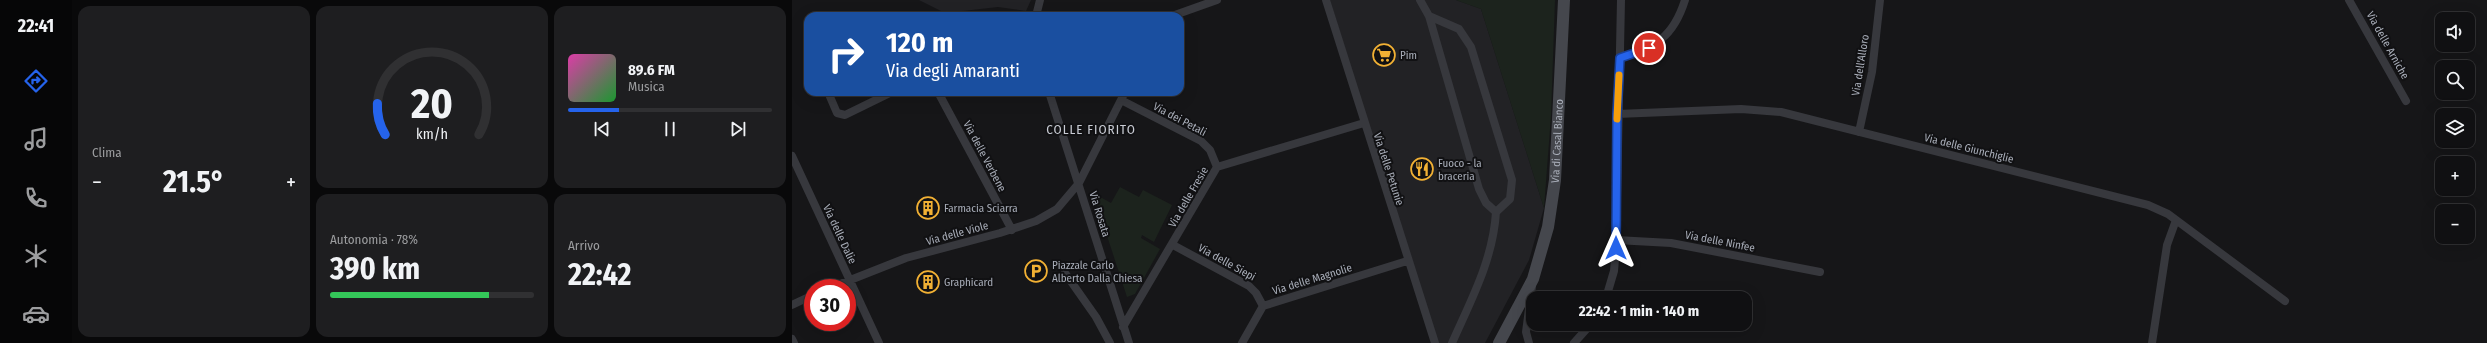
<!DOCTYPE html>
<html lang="it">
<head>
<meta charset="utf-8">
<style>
  :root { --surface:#101012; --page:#1e1e20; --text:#f1f3f6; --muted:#9c9d9f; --line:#303032; --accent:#2563eb }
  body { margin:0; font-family:"Fira Sans Condensed",sans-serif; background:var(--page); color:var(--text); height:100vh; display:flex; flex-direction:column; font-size:15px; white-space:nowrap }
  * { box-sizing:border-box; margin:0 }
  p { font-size:13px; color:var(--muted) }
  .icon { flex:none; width:22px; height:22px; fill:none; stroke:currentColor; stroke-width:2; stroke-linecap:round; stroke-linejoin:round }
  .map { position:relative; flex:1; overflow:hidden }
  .details { display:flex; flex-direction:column; gap:6px; padding:6px; background:#09090a; width:720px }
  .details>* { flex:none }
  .hud { position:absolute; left:12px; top:12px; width:380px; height:84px; border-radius:12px; box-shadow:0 4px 16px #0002,0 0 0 1px var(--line); background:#1a4fa0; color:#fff; overflow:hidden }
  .buttons { position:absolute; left:1643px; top:12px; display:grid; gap:8px }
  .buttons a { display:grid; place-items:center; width:40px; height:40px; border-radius:8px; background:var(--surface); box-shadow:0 4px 16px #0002,0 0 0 1px var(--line); font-size:20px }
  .speed { position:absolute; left:12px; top:279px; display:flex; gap:8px; font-size:20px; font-weight:700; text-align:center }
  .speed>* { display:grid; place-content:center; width:52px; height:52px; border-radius:50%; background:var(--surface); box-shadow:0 4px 16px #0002,0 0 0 1px var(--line); line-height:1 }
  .speed .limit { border:6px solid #d22; background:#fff; color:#111 }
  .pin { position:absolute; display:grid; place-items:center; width:34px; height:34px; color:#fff; margin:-17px; border:2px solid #fff; border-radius:50%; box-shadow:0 1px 4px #0007 }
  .me { position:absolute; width:44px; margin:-22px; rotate:0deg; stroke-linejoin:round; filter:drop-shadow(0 0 3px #0008) }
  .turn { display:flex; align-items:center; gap:14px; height:84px; padding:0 16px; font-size:18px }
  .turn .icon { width:52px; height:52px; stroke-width:2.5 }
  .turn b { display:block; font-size:28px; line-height:34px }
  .big { font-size:30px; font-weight:700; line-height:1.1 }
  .details .card { flex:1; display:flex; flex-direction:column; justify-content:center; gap:6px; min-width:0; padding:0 14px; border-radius:12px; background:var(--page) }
  .details .dial { align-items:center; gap:0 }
  .dial svg { height:104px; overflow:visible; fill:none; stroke:var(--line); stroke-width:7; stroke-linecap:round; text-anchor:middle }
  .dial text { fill:var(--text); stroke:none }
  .song { display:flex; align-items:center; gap:12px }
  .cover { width:48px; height:48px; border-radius:6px; background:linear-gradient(135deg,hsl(320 70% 55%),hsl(130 70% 35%)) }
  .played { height:4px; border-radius:2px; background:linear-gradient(90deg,var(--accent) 25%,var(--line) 25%) }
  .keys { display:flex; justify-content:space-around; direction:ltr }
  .heat { display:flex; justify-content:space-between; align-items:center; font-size:22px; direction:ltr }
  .charge { height:6px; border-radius:3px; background:linear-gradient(90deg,#34c759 78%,var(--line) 0) }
  .details .tiles { flex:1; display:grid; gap:6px; grid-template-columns:repeat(3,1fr) }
  .card:first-child { grid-row:span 2 }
  .trip { position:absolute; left:734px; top:291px; width:226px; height:40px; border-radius:12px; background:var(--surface); box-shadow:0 4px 16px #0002,0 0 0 1px var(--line); font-weight:700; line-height:40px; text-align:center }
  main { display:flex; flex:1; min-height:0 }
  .menu { display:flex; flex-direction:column; width:72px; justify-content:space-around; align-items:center; background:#060607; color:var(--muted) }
  .menu .icon { width:28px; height:28px }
  .menu .current { color:var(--accent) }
  .menu b { font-size:18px; color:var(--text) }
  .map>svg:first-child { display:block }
</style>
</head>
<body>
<main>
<nav class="menu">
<b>22:41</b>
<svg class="icon current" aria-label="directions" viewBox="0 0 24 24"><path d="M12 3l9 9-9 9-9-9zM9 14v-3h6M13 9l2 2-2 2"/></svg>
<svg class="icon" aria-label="music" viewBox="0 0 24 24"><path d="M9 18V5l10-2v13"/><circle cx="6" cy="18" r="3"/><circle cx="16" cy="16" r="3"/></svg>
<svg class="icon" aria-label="phone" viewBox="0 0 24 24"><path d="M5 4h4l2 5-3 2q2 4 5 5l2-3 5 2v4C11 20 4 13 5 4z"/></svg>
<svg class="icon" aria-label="climate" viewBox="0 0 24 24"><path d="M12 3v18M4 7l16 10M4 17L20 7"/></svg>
<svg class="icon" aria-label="car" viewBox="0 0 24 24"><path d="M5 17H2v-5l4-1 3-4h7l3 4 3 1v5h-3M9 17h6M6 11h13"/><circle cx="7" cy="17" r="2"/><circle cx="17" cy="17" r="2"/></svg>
</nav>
<section class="details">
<div class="tiles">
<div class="card"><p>Clima</p>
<div class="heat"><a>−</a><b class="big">21.5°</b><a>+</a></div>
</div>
<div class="card dial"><svg viewBox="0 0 100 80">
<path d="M14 69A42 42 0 1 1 86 69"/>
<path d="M14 69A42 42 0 0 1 8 45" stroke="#2563eb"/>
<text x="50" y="56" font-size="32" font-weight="700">20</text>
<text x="50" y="72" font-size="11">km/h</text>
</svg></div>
<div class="card">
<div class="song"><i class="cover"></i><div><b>89.6 FM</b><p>Musica</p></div></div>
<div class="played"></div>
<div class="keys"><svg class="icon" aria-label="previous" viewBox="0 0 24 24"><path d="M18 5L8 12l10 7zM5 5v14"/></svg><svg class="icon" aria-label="pause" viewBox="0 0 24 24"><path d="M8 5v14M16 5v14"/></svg><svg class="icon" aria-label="next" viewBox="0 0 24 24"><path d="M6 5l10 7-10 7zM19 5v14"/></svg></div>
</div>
<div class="card"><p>Autonomia · 78%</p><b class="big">390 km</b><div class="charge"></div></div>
<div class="card"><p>Arrivo</p><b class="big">22:42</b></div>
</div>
</section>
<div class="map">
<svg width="1695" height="343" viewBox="0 0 1695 343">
  <rect width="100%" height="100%" fill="#161618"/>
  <!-- built -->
  <path fill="#222225" d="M 127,0 L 239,0 L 234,11 L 206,7 L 153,13 Z
    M 538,0 L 664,0 L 689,9 L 752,208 L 737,260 L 693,343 L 644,343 Z"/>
  <!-- green -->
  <path fill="#1c231d" d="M 664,0 L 763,0 L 759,116 L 752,208 L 689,9 Z
    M 328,187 L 347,197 L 351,190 L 380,205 L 362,242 L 350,235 L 349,238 L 368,249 L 343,294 L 335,297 L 301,193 L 319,203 Z"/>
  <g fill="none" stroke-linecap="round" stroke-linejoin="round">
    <!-- street -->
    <path stroke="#37383d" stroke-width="8" d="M 534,0 L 643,343
      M 628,0 L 637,16 L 687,189 L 694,203 L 704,212
      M 1557,0 L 1614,101
      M 199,16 L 230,16
      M 244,16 L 248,0
      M 380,16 L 425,0
      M 637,16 L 667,29 L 679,47 L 720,180 L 718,199 L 704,212
      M 828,58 C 864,46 881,38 893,0
      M 36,92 L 45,113 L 53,115 L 100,92
      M 146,92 L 220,230
      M 257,92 L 337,343
      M 329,100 L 409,141 L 418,150 L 425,167
      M 825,114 L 949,109 L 989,112 L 1356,205 L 1376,214 L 1493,301
      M 1067,132 L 1080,72 L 1088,0
      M 0,156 L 87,343
      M 824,240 L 879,243 L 1028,272
      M 381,245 L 457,286 L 464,293 L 471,306
      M 273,273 L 304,317 L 318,343
      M 38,288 L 114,258 L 208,233 L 244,221 L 265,209 L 287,183 L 333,92
      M 814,298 L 822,271 L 824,248 L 829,0
      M 0,305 L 21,295
      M 331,327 L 425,167 L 572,123
      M 0,339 L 2,343
      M 450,343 L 471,306 L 615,261
      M 660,343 C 679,300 701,260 704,212
      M 737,343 L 734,332 L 740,286
      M 782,343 L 799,324
      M 1360,343 L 1375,245 L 1384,220"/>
    <!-- secondary -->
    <path stroke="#45474d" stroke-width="12" id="s1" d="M 707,343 L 741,279 L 756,227 L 763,180 L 772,0"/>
  </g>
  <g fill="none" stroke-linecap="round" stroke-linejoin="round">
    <!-- route casing -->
    <g stroke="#184099" stroke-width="10">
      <path id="route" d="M 824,248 L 825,114 L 828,58 L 857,48"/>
    </g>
    <!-- route -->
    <use href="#route" stroke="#2563eb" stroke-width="7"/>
    <!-- slow -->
    <path stroke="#f59e0b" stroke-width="7" d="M 825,119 L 827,75"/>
  </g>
  <!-- icons -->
  <defs>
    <g id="supermarket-ring" transform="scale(1.15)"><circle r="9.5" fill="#111113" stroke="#f2b134" stroke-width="1.5"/><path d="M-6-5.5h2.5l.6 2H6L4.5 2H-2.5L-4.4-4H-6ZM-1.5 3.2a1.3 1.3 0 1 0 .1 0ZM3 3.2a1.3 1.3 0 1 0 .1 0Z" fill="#f2b134"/></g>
    <g id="restaurant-ring" transform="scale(1.15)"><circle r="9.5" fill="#111113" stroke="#f2b134" stroke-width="1.5"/><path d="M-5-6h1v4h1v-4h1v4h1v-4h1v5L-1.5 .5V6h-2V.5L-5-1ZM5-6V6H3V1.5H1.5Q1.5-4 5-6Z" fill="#f2b134"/></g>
    <g id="building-ring" transform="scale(1.15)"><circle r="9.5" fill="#111113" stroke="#f2b134" stroke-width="1.5"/><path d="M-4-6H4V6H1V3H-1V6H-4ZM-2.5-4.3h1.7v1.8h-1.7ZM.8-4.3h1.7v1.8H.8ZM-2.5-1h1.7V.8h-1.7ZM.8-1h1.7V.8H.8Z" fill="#f2b134"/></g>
    <g id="parking-ring" transform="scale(1.15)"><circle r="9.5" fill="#111113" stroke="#f2b134" stroke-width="1.5"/><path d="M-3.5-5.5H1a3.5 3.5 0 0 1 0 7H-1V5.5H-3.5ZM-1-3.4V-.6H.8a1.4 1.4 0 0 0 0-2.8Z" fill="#f2b134"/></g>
  </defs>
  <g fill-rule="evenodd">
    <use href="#supermarket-ring" x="592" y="55"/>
    <use href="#restaurant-ring" x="630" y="169"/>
    <use href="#building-ring" x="136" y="208"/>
    <use href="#parking-ring" x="244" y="271"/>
    <use href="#building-ring" x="136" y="282"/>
  </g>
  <g text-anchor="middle" stroke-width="4" stroke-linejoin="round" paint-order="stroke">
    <!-- street labels -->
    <g font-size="11" fill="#a8adb8" stroke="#111113">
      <text transform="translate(1596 45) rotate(61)" y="4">Via delle Arniche</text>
      <text transform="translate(1068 65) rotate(-81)" y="4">Via dell'Alloro</text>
      <text transform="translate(388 119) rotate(28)" y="4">Via dei Petali</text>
      <text dy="4" stroke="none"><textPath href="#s1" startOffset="213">Via di Casal Bianco</textPath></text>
      <text transform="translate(1177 148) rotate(14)" y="4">Via delle Giunchiglie</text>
      <text transform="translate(193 156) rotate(62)" y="4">Via delle Verbene</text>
      <text transform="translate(597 169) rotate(72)" y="4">Via delle Petunie</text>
      <text transform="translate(396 197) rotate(-60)" y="4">Via delle Fresie</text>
      <text transform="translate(308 214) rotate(73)" y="4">Via Rosata</text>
      <text transform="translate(165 233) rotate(-15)" y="4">Via delle Viole</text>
      <text transform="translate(48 234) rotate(65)" y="4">Via delle Dalie</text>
      <text transform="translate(928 241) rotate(11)" y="4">Via delle Ninfee</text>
      <text transform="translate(435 262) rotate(29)" y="4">Via delle Siepi</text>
      <text transform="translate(520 279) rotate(-17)" y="4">Via delle Magnolie</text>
    </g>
    <!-- poi labels -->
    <g font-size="11" fill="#a8adb8" stroke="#111113" text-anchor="start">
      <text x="608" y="59">Pim</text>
      <text x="646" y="167">Fuoco - la<tspan x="646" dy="13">braceria</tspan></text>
      <text x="152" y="212">Farmacia Sciarra</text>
      <text x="260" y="269">Piazzale Carlo<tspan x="260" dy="13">Alberto Dalla Chiesa</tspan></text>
      <text x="152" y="286">Graphicard</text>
    </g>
    <!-- quarter labels -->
    <g font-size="13" letter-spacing="1" fill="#c9ccd4" stroke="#111113">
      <text x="299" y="134">COLLE FIORITO</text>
    </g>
  </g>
</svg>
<div class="buttons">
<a><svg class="icon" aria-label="sound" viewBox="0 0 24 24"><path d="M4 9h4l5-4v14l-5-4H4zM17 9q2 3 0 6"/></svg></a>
<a><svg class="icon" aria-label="search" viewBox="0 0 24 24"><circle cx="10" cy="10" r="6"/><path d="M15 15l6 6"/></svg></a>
<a><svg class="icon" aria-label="layers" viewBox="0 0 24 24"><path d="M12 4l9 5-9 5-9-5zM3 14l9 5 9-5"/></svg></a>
<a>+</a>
<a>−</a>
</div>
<div class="speed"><div class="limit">30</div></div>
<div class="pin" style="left:857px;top:48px;background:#d93025"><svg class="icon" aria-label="arrive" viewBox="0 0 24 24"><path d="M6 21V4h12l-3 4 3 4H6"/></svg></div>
<svg class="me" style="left:824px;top:248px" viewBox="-20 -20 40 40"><path d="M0-17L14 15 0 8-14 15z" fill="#2563eb" stroke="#fff" stroke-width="4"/></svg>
<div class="trip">22:42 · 1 min · 140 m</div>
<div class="hud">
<div class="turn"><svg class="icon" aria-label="right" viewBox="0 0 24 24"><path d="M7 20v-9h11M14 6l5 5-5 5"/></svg><div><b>120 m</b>Via degli Amaranti</div></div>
</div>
</div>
</main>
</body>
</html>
